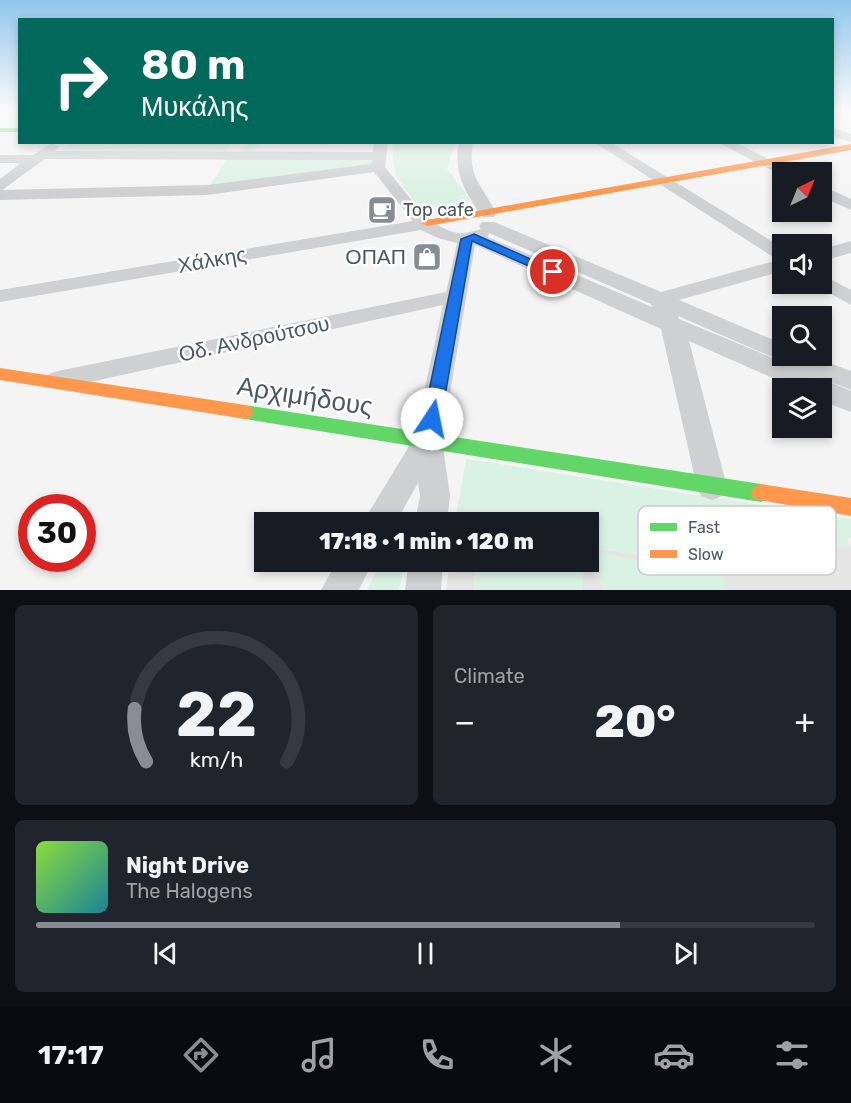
<!DOCTYPE html>
<html lang="en">
<head>
<meta charset="utf-8">
<style>
  :root { --surface:#171b24; --page:#20242c; --text:#f1f3f6; --muted:#9ea1a6; --line:#363941; --accent:#868d94 }
  body { margin:0; font-family:Rubik,sans-serif; background:var(--page); color:var(--text); height:100vh; display:flex; flex-direction:column; font-size:22px; white-space:nowrap }
  * { box-sizing:border-box; margin:0 }
  p { font-size:20px; color:var(--muted) }
  .icon { flex:none; width:33px; height:33px; fill:none; stroke:currentColor; stroke-width:2; stroke-linecap:round; stroke-linejoin:round }
  .map { position:relative; height:590px; overflow:hidden }
  .details { display:flex; flex-direction:column; gap:15px; padding:15px; background:#0d0f14; flex:1 }
  .details>* { flex:none }
  .banner { position:absolute; left:18px; top:18px; width:816px; height:126px; border-radius:0px; box-shadow:0 3px 9px #0003; background:#00695c; color:#fff; overflow:hidden }
  .needle { width:39px; rotate:43deg }
  .tools { position:absolute; left:772px; top:162px; display:grid; gap:12px }
  .tools a { display:grid; place-items:center; width:60px; height:60px; border-radius:0px; background:var(--surface); box-shadow:0 3px 9px #0003; font-size:30px }
  .speed { position:absolute; left:18px; top:494px; display:flex; gap:12px; font-size:30px; font-weight:700; text-align:center }
  .speed>* { display:grid; place-content:center; width:78px; height:78px; border-radius:50%; background:var(--surface); box-shadow:0 3px 9px #0003; line-height:1 }
  .speed .limit { border:9px solid #d22; background:#fff; color:#111 }
  .pin { position:absolute; display:grid; place-items:center; width:51px; height:51px; color:#fff; margin:-26px; border:3px solid #fff; border-radius:50%; box-shadow:0 2px 6px #0007 }
  .me { position:absolute; width:66px; margin:-33px; rotate:11deg; stroke-linejoin:round; filter:drop-shadow(0 0 4px #0008) }
  .turn { display:flex; align-items:center; gap:21px; height:126px; padding:0 24px; font-size:27px }
  .turn .icon { width:78px; height:78px; stroke-width:2.5 }
  .turn b { display:block; font-size:42px; line-height:51px }
  .big { font-size:45px; font-weight:800; line-height:1.1 }
  .details .widget { flex:1; display:flex; flex-direction:column; justify-content:center; gap:9px; min-width:0; padding:0 21px; border-radius:9px; background:var(--page) }
  .details .dial { align-items:center; gap:0 }
  .dial svg { height:156px; overflow:visible; fill:none; stroke:var(--line); stroke-width:7; stroke-linecap:round; text-anchor:middle }
  .dial text { fill:var(--text); stroke:none }
  .song { display:flex; align-items:center; gap:18px }
  .cover { width:72px; height:72px; border-radius:9px; background:linear-gradient(135deg,hsl(90 70% 55%),hsl(190 70% 35%)) }
  .played { height:6px; border-radius:3px; background:linear-gradient(90deg,var(--accent) 75%,var(--line) 75%) }
  .keys { display:flex; justify-content:space-around; direction:ltr }
  .heat { display:flex; justify-content:space-between; align-items:center; font-size:33px; direction:ltr }
  .details .tiles { flex:1; display:grid; gap:15px; grid-template-columns:1fr 1fr }
  .widget:last-child { grid-column:span 2 }
  .trip { position:absolute; left:254px; top:512px; width:345px; height:60px; border-radius:0px; background:var(--surface); box-shadow:0 3px 9px #0003; font-weight:800; line-height:60px; text-align:center }
  .tab-bar { display:flex; height:96px; justify-content:space-around; align-items:center; background:#090b0e; color:var(--muted) }
  .tab-bar .icon { width:42px; height:42px }
  .tab-bar .on { color:var(--accent) }
  .tab-bar b { font-size:27px; color:var(--text) }
  .map>svg:first-child { display:block }
</style>
</head>
<body>
<div class="map">
<svg width="851" height="590" viewBox="0 0 851 590">
  <rect width="100%" height="100%" fill="#f4f4f4"/>
  <!-- education -->
  <path fill="#e6e5e6" d="M 706,525 L 851,547 L 851,590 L 446,590 L 450,561 L 588,561 L 588,547 L 716,567 Z"/>
  <!-- green -->
  <path fill="#d9f2e3" d="M 71,143 L 231,143 L 226,151 L 60,151 Z
    M 247,143 L 260,143 L 253,153 L 371,155 L 378,167 L 207,190 L 229,155 L 239,155 Z
    M 393,143 L 455,143 L 447,169 L 470,199 L 468,202 L 424,208 L 418,206 C 399,180 391,176 393,143 Z
    M 466,459 L 851,519 L 851,538 L 847,537 L 851,547 L 707,525 L 717,567 L 588,547 L 588,522 L 455,522 Z
    M 598,553 L 723,574 L 727,590 L 601,590 Z
    M 382,561 L 405,561 L 399,590 L 367,590 Z
    M 476,561 L 533,561 L 583,570 L 583,590 L 473,590 Z"/>
  <g fill="none" stroke-linecap="round" stroke-linejoin="round">
    <!-- street -->
    <path fill="#ced0d2" fill-rule="evenodd" d="M 832,127 L 851,134 L 851,142 L 832,136 Z
      M 374,142 L 388,142 L 385,167 C 403,188 429,229 458,233 C 466,234 473,231 481,229 L 479,226 L 482,222 L 494,222 L 661,292 L 778,260 L 594,142 L 610,142 L 783,248 L 783,271 L 679,300 L 783,344 L 783,356 L 811,356 L 851,371 L 851,390 L 813,375 L 851,391 L 851,412 L 822,401 L 822,388 L 795,388 L 689,341 L 727,487 L 723,496 L 712,500 L 701,496 L 697,487 L 661,329 L 475,245 L 442,440 L 450,496 L 447,522 L 415,522 L 420,496 L 418,483 L 396,522 L 363,522 L 414,438 L 443,305 L 58,389 L 49,386 L 45,380 L 49,374 L 58,371 L 446,292 L 457,243 L 438,238 L 421,230 L 0,302 L 0,290 L 413,221 L 374,172 L 207,195 L 0,200 L 0,179 L 21,163 L 0,163 L 0,155 L 33,155 L 52,143 L 59,147 L 56,151 L 373,152 ZM 45,159 L 372,160 L 371,164 L 207,185 L 2,190 ZM 489,233 L 651,304 L 652,307 L 488,237 ZM 678,316 L 779,360 L 780,361 L 679,319 Z
      M 459,142 L 473,142 C 467,178 482,184 496,213 L 494,217 L 482,217 C 465,191 453,174 459,142 Z
      M 717,142 L 735,142 L 793,172 L 781,175 Z
      M 822,186 L 851,199 L 851,210 L 822,197 Z
      M 851,241 L 851,253 L 822,261 L 822,249 Z
      M 822,275 L 851,290 L 851,305 L 815,285 L 814,284 L 822,284 Z
      M 337,561 L 373,561 L 359,590 L 321,590 Z
      M 409,561 L 443,561 L 441,590 L 405,590 Z"/>
    <!-- fast -->
    <path fill="#63d668" fill-rule="evenodd" d="M 0,128 L 20,128 L 20,132 L 0,132 Z
      M 245,405 L 761,484 L 768,487 L 771,493 L 768,499 L 761,502 L 245,419 L 239,417 L 236,412 L 239,407 Z"/>
    <!-- slow -->
    <path fill="#ff974d" fill-rule="evenodd" d="M 851,144 L 851,150 L 427,226 L 421,223 L 427,220 Z
      M 0,368 L 245,405 L 251,407 L 254,412 L 251,417 L 245,419 L 0,380 Z
      M 761,484 L 851,498 L 851,516 L 754,499 L 751,493 L 754,487 Z"/>
  </g>
  <!-- sky -->
  <linearGradient id="sky" x2="0" y2="1"><stop stop-color="#91c6eb"/><stop offset="0.57" stop-color="#fafafa"/><stop offset="1" stop-color="#fafafa" stop-opacity="0"/></linearGradient>
  <rect width="851" height="192" fill="url(#sky)"/>
  <!-- route -->
  <path fill="#1a73e8" stroke="#114b97" stroke-width="1.5" d="M 474,234 L 560,272 L 558,275 L 549,275 L 472,241 L 441,419 L 439,424 L 426,424 L 423,419 L 461,239 Z"/>
  <!-- icons -->
  <defs>
    <g id="cafe-square" transform="scale(1.5)"><rect x="-9" y="-9" width="18" height="18" rx="4" fill="#868d94" stroke="#fff"/><path d="M-5.5-4.5H6V0H3Q3 3.5 0 3.5H-2.5Q-5.5 3.5-5.5 0ZM3-3.2v2h1.7v-2ZM-6 4.5H4V6H-6Z" fill="#fff"/></g>
    <g id="shop-square" transform="scale(1.5)"><rect x="-9" y="-9" width="18" height="18" rx="4" fill="#868d94" stroke="#fff"/><path d="M-5-2.5h2.3a2.7 3.5 0 0 1 5.4 0H5L5.5 6h-11ZM-1.5-2.5h3a1.5 2.3 0 0 0-3 0Z" fill="#fff"/></g>
  </defs>
  <g fill-rule="evenodd">
    <use href="#cafe-square" x="382" y="210"/>
    <use href="#shop-square" x="427" y="257"/>
  </g>
  <g text-anchor="middle" stroke-width="5" stroke-linejoin="round" paint-order="stroke">
    <!-- far-poi labels -->
    <g font-size="18" fill="#4a5661" stroke="#fff" text-anchor="start">
      <text x="403" y="216">Top cafe</text>
    </g>
    <!-- poi labels -->
    <g font-size="21" fill="#4a5661" stroke="#fff" text-anchor="end">
      <text x="406" y="264">ΟΠΑΠ</text>
    </g>
    <!-- street labels -->
    <g font-size="21" fill="#4a5661" stroke="#fff">
      <text transform="translate(212 260) rotate(-10)" y="7">Χάλκης</text>
      <text transform="translate(254 339) rotate(-12)" y="7">Οδ. Ανδρούτσου</text>
    </g>
    <!-- near-street labels -->
    <g font-size="26" fill="#4a5661" stroke="#fff">
      <text transform="translate(305 396) rotate(9)" y="9">Αρχιμήδους</text>
    </g>
  </g>
  <!-- legend -->
  <rect x="638" y="506" width="198" height="69" rx="9" fill="#fff" stroke="#c9ccd0" stroke-width="1.5"/>
  <rect x="650" y="523" width="27" height="8" fill="#63d668"/>
  <rect x="650" y="550" width="27" height="8" fill="#ff974d"/>
  <g font-size="16" fill="#4a5661">
    <text x="688" y="533">Fast</text>
    <text x="688" y="560">Slow</text>
  </g>
</svg>
<div class="tools">
<a><svg class="needle" viewBox="-14 -14 28 28"><path d="M0-13l5 13h-10z" fill="#e53935"/><path d="M0 13l5-13h-10z" fill="#9ea1a6"/></svg></a>
<a><svg class="icon" aria-label="sound" viewBox="0 0 24 24"><path d="M4 9h4l5-4v14l-5-4H4zM17 9q2 3 0 6"/></svg></a>
<a><svg class="icon" aria-label="search" viewBox="0 0 24 24"><circle cx="10" cy="10" r="6"/><path d="M15 15l6 6"/></svg></a>
<a><svg class="icon" aria-label="layers" viewBox="0 0 24 24"><path d="M12 4l9 5-9 5-9-5zM3 14l9 5 9-5"/></svg></a>
</div>
<div class="speed"><div class="limit">30</div></div>
<div class="pin" style="left:553px;top:272px;background:#d93025"><svg class="icon" aria-label="arrive" viewBox="0 0 24 24"><path d="M6 21V4h12l-3 4 3 4H6"/></svg></div>
<svg class="me" style="left:432px;top:419px" viewBox="-20 -20 40 40"><circle r="19" fill="#fff"/><path d="M0-13L10 11 0 6-10 11z" fill="#1a73e8"/></svg>
<div class="trip">17:18 · 1 min · 120 m</div>
<div class="banner">
<div class="turn"><svg class="icon" aria-label="right" viewBox="0 0 24 24"><path d="M7 20v-9h11M14 6l5 5-5 5"/></svg><div><b>80 m</b>Μυκάλης</div></div>
</div>
</div>
<section class="details">
<div class="tiles">
<div class="widget dial"><svg viewBox="0 0 100 80">
<path d="M14 69A42 42 0 1 1 86 69"/>
<path d="M14 69A42 42 0 0 1 8 42" stroke="#868d94"/>
<text x="50" y="56" font-size="32" font-weight="700">22</text>
<text x="50" y="72" font-size="11">km/h</text>
</svg></div>
<div class="widget"><p>Climate</p>
<div class="heat"><a>−</a><b class="big">20°</b><a>+</a></div>
</div>
<div class="widget">
<div class="song"><i class="cover"></i><div><b>Night Drive</b><p>The Halogens</p></div></div>
<div class="played"></div>
<div class="keys"><svg class="icon" aria-label="previous" viewBox="0 0 24 24"><path d="M18 5L8 12l10 7zM5 5v14"/></svg><svg class="icon" aria-label="pause" viewBox="0 0 24 24"><path d="M8 5v14M16 5v14"/></svg><svg class="icon" aria-label="next" viewBox="0 0 24 24"><path d="M6 5l10 7-10 7zM19 5v14"/></svg></div>
</div>
</div>
</section>
<nav class="tab-bar">
<b>17:17</b>
<svg class="icon on" aria-label="directions" viewBox="0 0 24 24"><path d="M12 3l9 9-9 9-9-9zM9 14v-3h6M13 9l2 2-2 2"/></svg>
<svg class="icon" aria-label="music" viewBox="0 0 24 24"><path d="M9 18V5l10-2v13"/><circle cx="6" cy="18" r="3"/><circle cx="16" cy="16" r="3"/></svg>
<svg class="icon" aria-label="phone" viewBox="0 0 24 24"><path d="M5 4h4l2 5-3 2q2 4 5 5l2-3 5 2v4C11 20 4 13 5 4z"/></svg>
<svg class="icon" aria-label="climate" viewBox="0 0 24 24"><path d="M12 3v18M4 7l16 10M4 17L20 7"/></svg>
<svg class="icon" aria-label="car" viewBox="0 0 24 24"><path d="M5 17H2v-5l4-1 3-4h7l3 4 3 1v5h-3M9 17h6M6 11h13"/><circle cx="7" cy="17" r="2"/><circle cx="17" cy="17" r="2"/></svg>
<svg class="icon" aria-label="filters" viewBox="0 0 24 24"><path d="M4 7h16M4 17h16"/><circle cx="9" cy="7" r="2"/><circle cx="15" cy="17" r="2"/></svg>
</nav>
</body>
</html>
